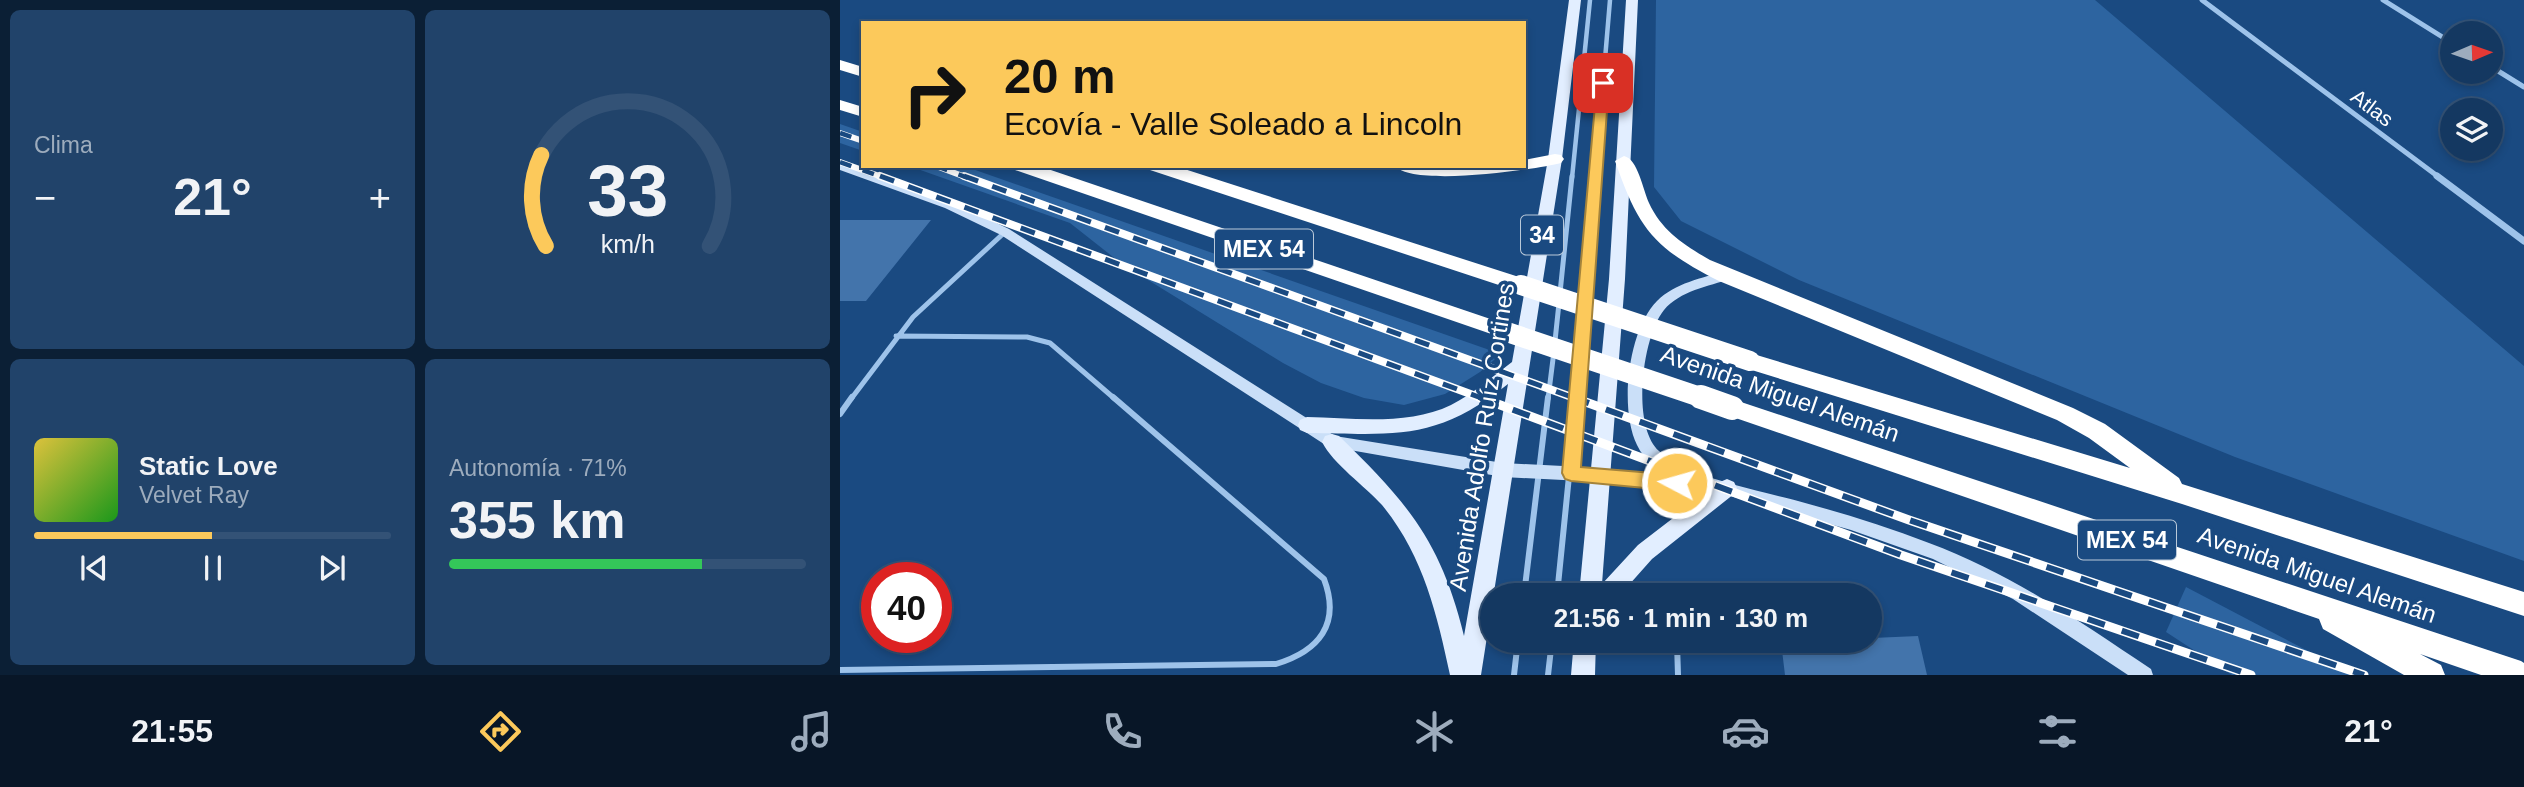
<!DOCTYPE html>
<html lang="es">
<head>
<meta charset="utf-8">
<style>
  :root { --surface:#143861; --page:#21436a; --text:#f1f3f6; --muted:#9dacbd; --line:#335276; --accent:#fcc95b }
  body { margin:0; font-family:Arial,sans-serif; background:var(--page); color:var(--text); height:100vh; display:flex; flex-direction:column; font-size:26px; white-space:nowrap }
  * { box-sizing:border-box; margin:0 }
  p { font-size:23px; color:var(--muted) }
  .icon { flex:none; width:38px; height:38px; fill:none; stroke:currentColor; stroke-width:2; stroke-linecap:round; stroke-linejoin:round }
  .map { position:relative; flex:1; overflow:hidden }
  .panel { display:flex; flex-direction:column; gap:10px; padding:10px; background:#0b1f35; width:840px }
  .panel>* { flex:none }
  .banner { position:absolute; left:21px; top:21px; width:665px; height:147px; border-radius:0px; box-shadow:0 4px 10px #0003,0 0 0 2px var(--line); background:#fcc95b; color:#111; overflow:hidden }
  .needle { width:46px; rotate:88deg }
  .tools { position:absolute; left:1600px; top:21px; display:grid; gap:14px }
  .tools a { display:grid; place-items:center; width:63px; height:63px; border-radius:50%; background:var(--surface); box-shadow:0 4px 10px #0003,0 0 0 2px var(--line); font-size:35px }
  .speed { position:absolute; left:21px; top:562px; display:flex; gap:14px; font-size:35px; font-weight:700; text-align:center }
  .speed>* { display:grid; place-content:center; width:91px; height:91px; border-radius:50%; background:var(--surface); box-shadow:0 4px 10px #0003,0 0 0 2px var(--line); line-height:1 }
  .speed .limit { border:10px solid #d22; background:#fff; color:#111 }
  .pin { position:absolute; display:grid; place-items:center; width:60px; height:60px; color:#fff; margin:-30px; border-radius:14px; box-shadow:0 4px 10px #0006 }
  .me { position:absolute; width:77px; margin:-38px; rotate:276deg; stroke-linejoin:round; filter:drop-shadow(0 0 5px #0008) }
  .turn { display:flex; align-items:center; gap:24px; height:147px; padding:0 28px; font-size:32px }
  .turn .icon { width:91px; height:91px; stroke-width:2.5 }
  .turn b { display:block; font-size:49px; line-height:60px }
  .big { font-size:52px; font-weight:700; line-height:1.1 }
  .panel .widget { flex:1; display:flex; flex-direction:column; justify-content:center; gap:10px; min-width:0; padding:0 24px; border-radius:10px; background:var(--page) }
  .panel .dial { align-items:center; gap:0 }
  .dial svg { height:182px; overflow:visible; fill:none; stroke:var(--line); stroke-width:7; stroke-linecap:round; text-anchor:middle }
  .dial text { fill:var(--text); stroke:none }
  .song { display:flex; align-items:center; gap:21px }
  .cover { width:84px; height:84px; border-radius:10px; background:linear-gradient(135deg,hsl(50 70% 55%),hsl(120 70% 35%)) }
  .played { height:7px; border-radius:4px; background:linear-gradient(90deg,var(--accent) 50%,var(--line) 50%) }
  .keys { display:flex; justify-content:space-around; direction:ltr }
  .heat { display:flex; justify-content:space-between; align-items:center; font-size:38px; direction:ltr }
  .charge { height:10px; border-radius:5px; background:linear-gradient(90deg,#34c759 71%,var(--line) 0) }
  .panel .tiles { flex:1; display:grid; gap:10px; grid-template-columns:repeat(2,1fr) }
  .trip { position:absolute; left:640px; top:583px; width:402px; height:70px; border-radius:35px; background:var(--surface); box-shadow:0 4px 10px #0003,0 0 0 2px var(--line); font-weight:700; line-height:70px; text-align:center }
  .menu { display:flex; height:112px; justify-content:space-around; align-items:center; background:#081627; color:var(--muted) }
  .menu .icon { width:49px; height:49px }
  .menu .current { color:var(--accent) }
  .menu b { font-size:32px; color:var(--text) }
  main { display:flex; flex:1; min-height:0 }
  .map>svg:first-child { display:block }
</style>
</head>
<body>
<main>
<section class="panel">
<div class="tiles">
<div class="widget"><p>Clima</p>
<div class="heat"><a>−</a><b class="big">21°</b><a>+</a></div>
</div>
<div class="widget dial"><svg viewBox="0 0 100 80">
<path d="M14 69A42 42 0 1 1 86 69"/>
<path d="M14 69A42 42 0 0 1 12 29" stroke="#fcc95b"/>
<text x="50" y="56" font-size="32" font-weight="700">33</text>
<text x="50" y="72" font-size="11">km/h</text>
</svg></div>
<div class="widget">
<div class="song"><i class="cover"></i><div><b>Static Love</b><p>Velvet Ray</p></div></div>
<div class="played"></div>
<div class="keys"><svg class="icon" aria-label="previous" viewBox="0 0 24 24"><path d="M18 5L8 12l10 7zM5 5v14"/></svg><svg class="icon" aria-label="pause" viewBox="0 0 24 24"><path d="M8 5v14M16 5v14"/></svg><svg class="icon" aria-label="next" viewBox="0 0 24 24"><path d="M6 5l10 7-10 7zM19 5v14"/></svg></div>
</div>
<div class="widget"><p>Autonomía · 71%</p><b class="big">355 km</b><div class="charge"></div></div>
</div>
</section>
<div class="map">
<svg width="1684" height="675" viewBox="0 0 1684 675">
  <rect width="100%" height="100%" fill="#1a4a81"/>
  <!-- green -->
  <path fill="#2d64a0" d="M 816,0 L 1255,0 L 1684,366 L 1684,561 L 1395,457 L 959,280 L 841,221 L 814,187 Z
    M 0,124 L 23,132 L 23,151 L 0,143 Z
    M 69,166 L 124,166 L 661,354 L 640,372 L 605,394 L 564,405 L 524,398 L 481,383 L 443,363 L 282,264 L 230,223 Z
    M 1346,587 L 1514,675 L 1392,675 L 1326,632 Z"/>
  <!-- building -->
  <path fill="#4374ab" d="M 0,220 L 91,220 L 26,301 L 0,301 Z
    M 1078,636 L 1087,675 L 945,675 L 941,642 Z"/>
  <g fill="none" stroke-linecap="round" stroke-linejoin="round">
    <!-- lane-far2 -->
    <path stroke="#9ec3ea" stroke-width="4.5" d="M 732,178 L 750,0
      M 755,178 L 770,0"/>
    <!-- lane-far1 -->
    <path stroke="#9ec3ea" stroke-width="5" d="M 720,293 L 732,176
      M 745,303 L 755,176
      M 56,336 L 187,337 L 210,343 L 275,399
      M 715,341 L 719,303
      M 741,352 L 744,312
      M 11,399 L 73,317 L 165,232
      M 708,399 L 714,351
      M 737,399 L 741,361"/>
    <!-- lane -->
    <path stroke="#9ec3ea" stroke-width="6" d="M 0,414 L 12,397
      M 684,595 L 708,397
      M 717,595 L 737,397
      M 837,643 L 838,675
      M 0,670 L 436,664 C 479,651 501,624 484,579 L 273,397
      M 674,675 L 678,640
      M 708,675 L 712,640"/>
    <!-- street-far1 -->
    <path stroke="#9ec3ea" stroke-width="5" d="M 1362,0 L 1600,178
      M 1543,0 L 1612,43
      M 1650,66 L 1684,87"/>
    <!-- street -->
    <path stroke="#9ec3ea" stroke-width="7" d="M 1597,176 L 1684,241"/>
    <!-- secondary -->
    <path fill="#cadff8" fill-rule="evenodd" d="M 0,162 L 113,202 L 169,229 L 495,436 L 663,463 L 762,468 L 833,476 C 818,468 804,461 797,445 C 779,409 788,330 817,301 C 835,283 862,278 886,271 L 891,273 L 893,276 L 891,279 C 868,286 840,291 824,310 C 802,337 791,426 819,451 C 846,477 921,491 958,501 C 1002,513 1046,526 1089,543 C 1170,573 1239,621 1311,669 L 1313,675 L 1288,675 L 1173,599 L 1093,559 L 1011,530 L 883,494 L 762,482 L 663,477 L 487,446 L 161,235 L 105,208 L 0,170 Z"/>
    <!-- primary -->
    <path fill="#e2eeff" fill-rule="evenodd" d="M 729,0 L 741,0 L 722,159 L 641,675 L 610,675 C 597,614 583,555 542,505 C 525,486 493,464 482,442 L 485,436 L 492,434 L 499,436 C 567,502 601,541 624,636 L 668,384 C 595,442 555,434 467,433 L 460,430 L 458,425 L 460,420 L 467,417 C 513,418 568,426 611,405 C 633,394 652,377 672,362 L 708,159 Z
      M 786,0 L 798,0 L 785,279 L 762,584 L 798,545 L 880,482 L 887,479 L 894,482 L 897,488 L 894,494 L 812,559 L 780,595 L 739,595 L 769,279 Z
      M 734,640 L 756,640 L 755,675 L 731,675 Z"/>
    <!-- highway -->
    <path fill="#fff" fill-rule="evenodd" d="M 0,60 L 23,67 L 23,77 L 0,70 Z
      M 0,100 L 23,107 L 23,117 L 0,110 Z
      M 715,154 L 721,155 L 724,159 L 721,163 C 693,170 574,187 555,166 L 684,166 L 684,160 Z
      M 784,156 C 798,159 803,190 809,203 C 822,231 844,245 870,260 L 1233,408 L 1265,424 L 1339,478 L 1342,484 L 1684,592 L 1684,616 L 1342,504 L 902,367 L 899,361 L 902,355 L 910,353 L 1290,468 L 1249,438 L 1217,420 L 879,281 C 814,248 799,230 775,161 Z
      M 172,166 L 199,166 L 674,327 L 677,332 L 674,337 L 667,340 L 660,337 L 175,170 Z
      M 307,166 L 335,166 L 688,280 L 691,285 L 688,290 L 674,290 L 310,170 Z
      M 892,399 L 1681,661 L 1684,663 L 1684,675 L 1641,675 L 1580,654 L 1601,665 L 1605,675 L 1564,675 L 1483,629 L 1479,619 L 884,414 L 881,408 L 884,402 Z"/>
    <!-- rail-far2 casing -->
    <g stroke="#fff" stroke-width="6">
      <path id="rail-far2" d="M 0,133 L 23,141
        M 0,162 L 45,178
        M 96,166 L 128,178"/>
    </g>
    <!-- rail-far1 casing -->
    <g stroke="#fff" stroke-width="8">
      <path id="rail-far1" d="M 40,176 L 644,399
        M 124,176 L 737,399"/>
    </g>
    <!-- rail casing -->
    <g stroke="#fff" stroke-width="9">
      <path id="rail" d="M 639,397 L 1061,555 L 1411,675
        M 732,397 L 1069,520 L 1524,675"/>
    </g>
    <!-- rail-far2 -->
    <use href="#rail-far2" stroke="#1a4a81" stroke-width="4.5" stroke-dasharray="12" stroke-linecap="butt"/>
    <!-- rail-far1 -->
    <use href="#rail-far1" stroke="#1a4a81" stroke-width="5" stroke-dasharray="15" stroke-linecap="butt"/>
    <!-- rail -->
    <use href="#rail" stroke="#1a4a81" stroke-width="6" stroke-dasharray="18" stroke-linecap="butt"/>
    <!-- highway-bridge-far1 -->
    <path stroke="#fff" stroke-width="20" d="M 681,285 L 910,361
      M 667,332 L 866,399"/>
    <!-- highway-bridge -->
    <path stroke="#fff" stroke-width="24" d="M 861,397 L 892,408"/>
  </g>
  <!-- route -->
  <path fill="#fcc95b" stroke="#a4833b" stroke-width="2" d="M 763,80 L 769,83 L 741,467 L 837,475 L 843,477 L 846,483 L 843,488 L 837,491 L 731,481 L 725,479 L 722,473 L 757,83 Z"/>
  <g text-anchor="middle" stroke-width="7" stroke-linejoin="round" paint-order="stroke">
    <!-- far-street labels -->
    <g font-size="21" fill="#fff" stroke="#1a4a81">
      <text transform="translate(1532 108) rotate(37)" y="7">Atlas</text>
    </g>
    <!-- shield labels -->
    <g fill="#1a4a81" stroke="#bac9d9" stroke-width="2">
      <rect x="681" y="215.5" width="42" height="39" rx="5"/>
      <rect x="375" y="229.5" width="98" height="39" rx="5"/>
      <rect x="1238" y="520.5" width="98" height="39" rx="5"/>
    </g>
    <g font-size="23" font-weight="bold" fill="#fff">
      <text x="702" y="243">34</text>
      <text x="424" y="257">MEX 54</text>
      <text x="1287" y="548">MEX 54</text>
    </g>
    <!-- street labels -->
    <g font-size="24" fill="#fff" stroke="#1a4a81">
      <text transform="translate(940 394) rotate(19)" y="8">Avenida Miguel Alemán</text>
      <text transform="translate(642 437) rotate(-81)" y="8">Avenida Adolfo Ruíz Cortines</text>
      <text transform="translate(1477 575) rotate(19)" y="8">Avenida Miguel Alemán</text>
    </g>
  </g>
</svg>
<div class="tools">
<a><svg class="needle" viewBox="-14 -14 28 28"><path d="M0-13l5 13h-10z" fill="#e53935"/><path d="M0 13l5-13h-10z" fill="#9dacbd"/></svg></a>
<a><svg class="icon" aria-label="layers" viewBox="0 0 24 24"><path d="M12 4l9 5-9 5-9-5zM3 14l9 5 9-5"/></svg></a>
</div>
<div class="speed"><div class="limit">40</div></div>
<div class="pin" style="left:763px;top:83px;background:#d93025"><svg class="icon" aria-label="arrive" viewBox="0 0 24 24"><path d="M6 21V4h12l-3 4 3 4H6"/></svg></div>
<svg class="me" style="left:837px;top:483px" viewBox="-20 -20 40 40"><circle r="17" fill="#fcc95b" stroke="#fff" stroke-width="3"/><path d="M0-11L8 9 0 5-8 9z" fill="#fff"/></svg>
<div class="trip">21:56 · 1 min · 130 m</div>
<div class="banner">
<div class="turn"><svg class="icon" aria-label="right" viewBox="0 0 24 24"><path d="M7 20v-9h11M14 6l5 5-5 5"/></svg><div><b>20 m</b>Ecovía - Valle Soleado a Lincoln</div></div>
</div>
</div>
</main>
<nav class="menu">
<b>21:55</b>
<svg class="icon current" aria-label="directions" viewBox="0 0 24 24"><path d="M12 3l9 9-9 9-9-9zM9 14v-3h6M13 9l2 2-2 2"/></svg>
<svg class="icon" aria-label="music" viewBox="0 0 24 24"><path d="M9 18V5l10-2v13"/><circle cx="6" cy="18" r="3"/><circle cx="16" cy="16" r="3"/></svg>
<svg class="icon" aria-label="phone" viewBox="0 0 24 24"><path d="M5 4h4l2 5-3 2q2 4 5 5l2-3 5 2v4C11 20 4 13 5 4z"/></svg>
<svg class="icon" aria-label="climate" viewBox="0 0 24 24"><path d="M12 3v18M4 7l16 10M4 17L20 7"/></svg>
<svg class="icon" aria-label="car" viewBox="0 0 24 24"><path d="M5 17H2v-5l4-1 3-4h7l3 4 3 1v5h-3M9 17h6M6 11h13"/><circle cx="7" cy="17" r="2"/><circle cx="17" cy="17" r="2"/></svg>
<svg class="icon" aria-label="filters" viewBox="0 0 24 24"><path d="M4 7h16M4 17h16"/><circle cx="9" cy="7" r="2"/><circle cx="15" cy="17" r="2"/></svg>
<b>21°</b>
</nav>
</body>
</html>
